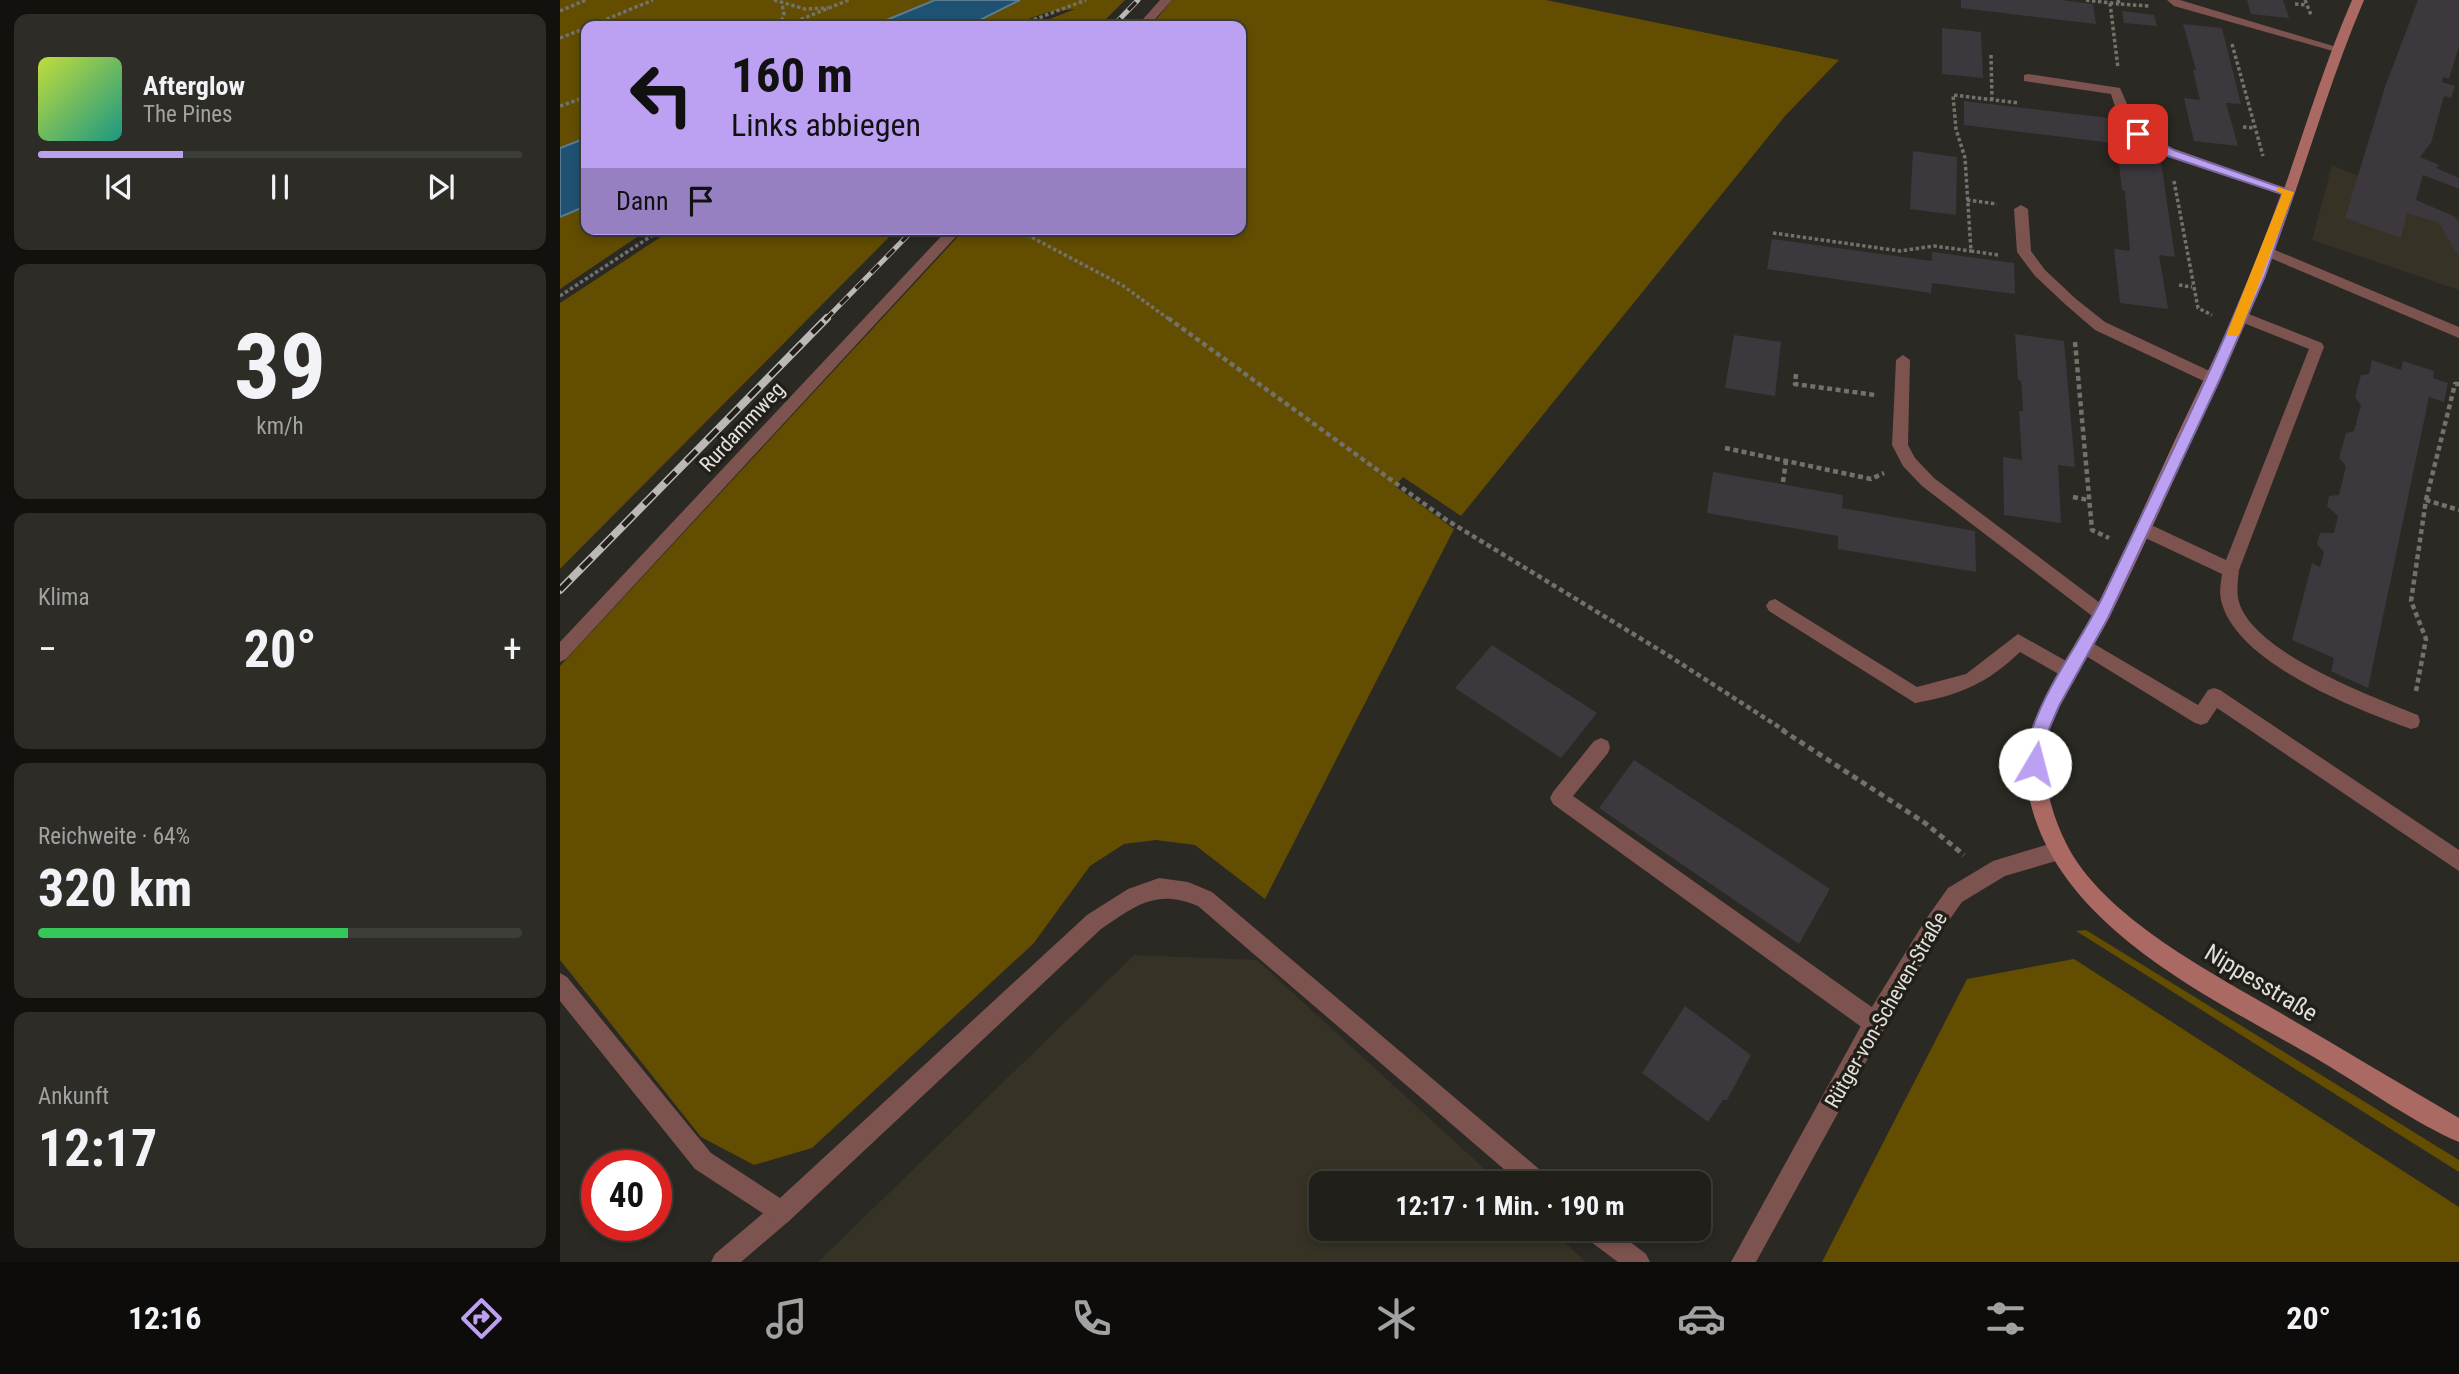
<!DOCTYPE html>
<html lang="de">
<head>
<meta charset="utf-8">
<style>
  :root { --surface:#201f1a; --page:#2d2c27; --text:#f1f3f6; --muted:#a2a2a2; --line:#3d3d39; --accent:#bca0f2 }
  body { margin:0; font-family:"Roboto Condensed",sans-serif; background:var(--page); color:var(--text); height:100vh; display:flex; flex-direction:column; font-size:26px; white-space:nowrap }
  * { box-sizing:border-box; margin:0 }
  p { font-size:23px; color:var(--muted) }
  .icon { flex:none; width:38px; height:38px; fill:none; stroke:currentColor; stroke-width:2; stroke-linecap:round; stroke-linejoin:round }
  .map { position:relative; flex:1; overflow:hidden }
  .panel { display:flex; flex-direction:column; gap:14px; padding:14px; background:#12110e; width:560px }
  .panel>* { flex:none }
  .banner { position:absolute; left:21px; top:21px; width:665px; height:214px; border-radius:14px; box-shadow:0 4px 10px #0003,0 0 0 2px var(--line); background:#bca0f2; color:#111; overflow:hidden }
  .speed { position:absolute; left:21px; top:1150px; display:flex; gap:14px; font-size:35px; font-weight:700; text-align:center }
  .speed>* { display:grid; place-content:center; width:91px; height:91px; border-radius:50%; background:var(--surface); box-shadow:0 4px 10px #0003,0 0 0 2px var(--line); line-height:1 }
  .speed .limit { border:10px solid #d22; background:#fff; color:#111 }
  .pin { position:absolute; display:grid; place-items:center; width:60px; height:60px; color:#fff; margin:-30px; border-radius:14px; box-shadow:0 4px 10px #0006 }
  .me { position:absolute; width:77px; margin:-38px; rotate:8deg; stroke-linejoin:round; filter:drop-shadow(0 0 5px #0008) }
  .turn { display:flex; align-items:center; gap:24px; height:147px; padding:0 35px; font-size:32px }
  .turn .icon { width:91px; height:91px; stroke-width:2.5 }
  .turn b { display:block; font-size:49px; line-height:60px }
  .then { display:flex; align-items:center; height:66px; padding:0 35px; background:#0003; gap:14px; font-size:26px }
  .big { font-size:52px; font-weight:700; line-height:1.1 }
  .panel .tile { flex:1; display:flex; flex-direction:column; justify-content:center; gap:10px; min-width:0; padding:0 24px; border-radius:14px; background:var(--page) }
  .panel .dial { align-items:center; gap:0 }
  .dial b { font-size:91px; line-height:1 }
  .song { display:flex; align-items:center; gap:21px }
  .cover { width:84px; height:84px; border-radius:10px; background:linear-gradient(135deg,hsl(70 70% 55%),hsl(170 70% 35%)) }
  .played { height:7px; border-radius:4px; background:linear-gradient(90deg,var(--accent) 30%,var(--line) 30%) }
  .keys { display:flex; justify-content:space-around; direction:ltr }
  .heat { display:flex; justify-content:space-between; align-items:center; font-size:38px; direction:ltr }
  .charge { height:10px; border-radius:5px; background:linear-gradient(90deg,#34c759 64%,var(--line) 0) }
  .trip { position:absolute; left:749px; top:1171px; width:402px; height:70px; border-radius:14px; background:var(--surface); box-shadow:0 4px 10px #0003,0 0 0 2px var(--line); font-weight:700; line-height:70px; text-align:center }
  .dock { display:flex; height:112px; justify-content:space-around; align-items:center; background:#0d0c0a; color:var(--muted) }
  .dock .icon { width:49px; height:49px }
  .dock .active { color:var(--accent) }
  .dock b { font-size:32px; color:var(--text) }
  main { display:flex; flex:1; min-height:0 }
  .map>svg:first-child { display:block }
</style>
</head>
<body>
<main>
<section class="panel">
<div class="tile">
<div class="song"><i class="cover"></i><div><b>Afterglow</b><p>The Pines</p></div></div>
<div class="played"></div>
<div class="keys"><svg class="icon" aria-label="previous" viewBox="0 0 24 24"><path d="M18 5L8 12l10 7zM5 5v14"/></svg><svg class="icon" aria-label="pause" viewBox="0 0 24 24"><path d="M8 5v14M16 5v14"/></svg><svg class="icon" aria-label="next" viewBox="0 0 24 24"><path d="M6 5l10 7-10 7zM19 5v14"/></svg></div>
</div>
<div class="tile dial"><b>39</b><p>km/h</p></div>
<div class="tile"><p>Klima</p>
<div class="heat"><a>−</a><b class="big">20°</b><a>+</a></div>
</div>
<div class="tile"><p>Reichweite · 64%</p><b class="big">320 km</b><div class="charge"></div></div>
<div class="tile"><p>Ankunft</p><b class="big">12:17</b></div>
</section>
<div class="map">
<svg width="1899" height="1262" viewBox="0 0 1899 1262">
  <rect width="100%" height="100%" fill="#2b2923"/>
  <!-- built -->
  <path fill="#363226" d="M 1772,165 L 1899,218 L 1899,290 L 1752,240 Z
    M 574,955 L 697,960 L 940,1183 L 761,1183 L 761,1228 L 990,1229 L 1026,1262 L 258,1262 Z"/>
  <!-- green -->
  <path fill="#624d00" d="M 0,0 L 375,0 L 312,26 L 26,26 L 26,138 L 0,148 Z
    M 461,0 L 565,0 L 539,26 L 472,26 L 515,9 L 488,12 L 449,26 L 408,26 Z
    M 612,0 L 986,0 L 1279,60 L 1225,116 L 901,516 L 843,477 L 835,486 L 894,529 L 705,899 L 635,845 L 596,840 L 564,844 L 530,866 L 473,944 L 252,1148 L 194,1165 L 141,1137 L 0,960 L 0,666 L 405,229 L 681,229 L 681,26 L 591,26 Z
    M 26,206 L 26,229 L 89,229 L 0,289 L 0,217 Z
    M 113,229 L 337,229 L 0,569 L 0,303 Z
    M 1526,930 L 1899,1160 L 1899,1172 L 1516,931 Z
    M 1514,959 L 1899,1207 L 1899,1262 L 1262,1262 L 1407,979 Z"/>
  <!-- water -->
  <path fill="#1f5172" stroke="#5a7c92" stroke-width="2" d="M 375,0 L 460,0 L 408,26 L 312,26 Z
    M 26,138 L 26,206 L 0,217 L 0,148 Z"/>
  <!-- building -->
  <path fill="#3d383d" d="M 1401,0 L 1500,0 L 1533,4 L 1536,24 L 1401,8 Z
    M 1687,0 L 1723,0 L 1729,18 L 1691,14 Z
    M 1858,0 L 1899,0 L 1899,46 L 1889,79 L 1883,77 L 1882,82 L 1895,86 L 1891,98 L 1884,96 L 1871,143 L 1860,157 L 1879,165 L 1876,168 L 1899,178 L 1899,189 L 1863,175 L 1856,200 L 1895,217 L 1899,225 L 1899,257 L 1879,223 L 1847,213 L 1841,238 L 1785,218 L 1825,87 Z
    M 1562,11 L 1594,15 L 1597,26 L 1564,23 Z
    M 1623,24 L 1662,28 L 1681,104 L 1666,103 L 1678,146 L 1634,141 L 1624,98 L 1640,100 L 1633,70 L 1636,70 Z
    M 1382,28 L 1421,32 L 1423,78 L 1382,74 Z
    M 1404,101 L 1549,118 L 1553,143 L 1404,125 Z
    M 1353,151 L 1397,157 L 1396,215 L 1350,209 Z
    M 1558,156 L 1601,162 L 1615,257 L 1599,255 L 1608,309 L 1560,303 L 1554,249 L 1570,251 L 1565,191 L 1562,190 Z
    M 1212,239 L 1372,261 L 1372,252 L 1454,263 L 1455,294 L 1372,283 L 1371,293 L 1207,269 Z
    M 1455,334 L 1504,341 L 1515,467 L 1498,465 L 1501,523 L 1444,515 L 1443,457 L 1462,460 L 1459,411 L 1463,411 L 1462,394 L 1461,381 L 1458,380 Z
    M 1174,335 L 1221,342 L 1215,396 L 1165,388 Z
    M 1812,360 L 1841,370 L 1843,361 L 1874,371 L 1873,378 L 1888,383 L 1884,402 L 1869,397 L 1808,688 L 1771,671 L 1774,658 L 1732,640 L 1752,563 L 1760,567 L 1764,552 L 1757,544 L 1760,533 L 1774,533 L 1778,516 L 1767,506 L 1769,496 L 1779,495 L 1786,466 L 1779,458 L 1786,433 L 1794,431 L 1801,405 L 1795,397 L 1801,375 L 1809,374 Z
    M 1153,472 L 1283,495 L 1282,508 L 1415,531 L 1416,572 L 1278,549 L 1278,536 L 1147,513 Z
    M 932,645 L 1037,713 L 1001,758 L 895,688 Z
    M 1074,760 L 1270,889 L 1239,944 L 1039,808 Z
    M 1125,1006 L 1191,1055 L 1167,1100 L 1163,1100 L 1148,1122 L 1082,1073 Z"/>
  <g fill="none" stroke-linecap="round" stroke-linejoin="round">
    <!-- path-far2 -->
    <path stroke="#73716c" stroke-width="3.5" stroke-dasharray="3.5 2.5" stroke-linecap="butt" d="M 214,0 L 245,9 L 268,8
      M 1526,0 L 1559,4
      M 1558,0 L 1559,4 L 1589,6
      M 1745,0 L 1751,15
      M 1550,3 L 1558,68
      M 1735,4 L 1747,5
      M 0,11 L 26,0
      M 30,26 L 93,0
      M 219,26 L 224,15 L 222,3
      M 224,26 L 289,0
      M 457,26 L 526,0
      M 0,38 L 26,28
      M 1672,44 L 1703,156
      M 1431,55 L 1432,100
      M 0,106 L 26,97
      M 1683,127 L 1694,128
      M 1614,181 L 1638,308 L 1652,315
      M 1407,200 L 1437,204
      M 456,229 L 562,285 L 610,320
      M 1213,233 L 1340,251 L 1374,246 L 1411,251
      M 1438,255 L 1411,251 L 1405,158 L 1396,129 L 1393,95 L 1459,103
      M 1619,285 L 1632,287
      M 0,296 L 102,229"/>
    <!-- path-far1 -->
    <path stroke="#73716c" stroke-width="4.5" stroke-dasharray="5 3.5" stroke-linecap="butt" d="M 608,318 L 885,519 L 1106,654 L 1225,731
      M 1515,342 L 1532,530 L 1549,538
      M 1236,374 L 1235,384 L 1315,395
      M 1165,448 L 1311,479 L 1324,473
      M 1223,482 L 1226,461
      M 1513,497 L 1528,500
      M 1866,500 L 1895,384 L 1899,384
      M 1856,691 L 1866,639 L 1851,601 L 1866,500 L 1899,510"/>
    <!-- path -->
    <path stroke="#73716c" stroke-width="5" stroke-dasharray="6 4.5" stroke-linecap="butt" d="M 1222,730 L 1365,823 L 1404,855"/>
    <!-- lane -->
    <path fill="#7d534f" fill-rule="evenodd" d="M 1607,0 L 1620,0 L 1783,49 L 1773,51 L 1614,6 Z
      M 1468,74 L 1560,88 L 1574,120 L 1603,145 L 1735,192 L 1733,195 L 1723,195 C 1699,187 1676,179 1652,171 C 1607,157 1564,144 1551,94 L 1464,81 L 1464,75 Z
      M 1461,205 L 1468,209 L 1471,251 L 1485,270 L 1516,299 L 1545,322 L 1658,375 L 1660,379 L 1658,383 L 1648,383 L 1535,330 L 1506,305 L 1475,276 L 1457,252 L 1454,209 Z
      M 1708,247 L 1899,327 L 1899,338 L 1703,255 L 1701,252 Z
      M 1681,311 L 1762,343 L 1764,347 L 1679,570 C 1678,580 1676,592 1679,602 C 1694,653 1811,696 1858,715 L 1860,721 L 1858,727 L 1851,729 C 1796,709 1675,663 1661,600 C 1659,592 1661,582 1662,574 L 1577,534 L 1575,529 L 1583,522 L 1589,524 L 1666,560 L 1749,349 L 1676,320 L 1674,316 Z
      M 1343,355 L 1350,360 L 1348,445 L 1355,458 L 1374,478 L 1548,609 L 1551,614 L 1548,619 L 1536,619 L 1362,486 L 1343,466 L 1332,445 L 1336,360 Z
      M 1215,599 L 1357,687 L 1406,674 L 1458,634 L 1515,666 L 1518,672 L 1515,678 L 1509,680 L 1460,652 C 1428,683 1398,696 1355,703 L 1209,611 L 1206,606 L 1209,601 Z
      M 1524,638 L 1638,705 L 1648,690 L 1654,688 L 1660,690 L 1899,850 L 1899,871 L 1657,708 L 1647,723 L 1641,725 L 1635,723 L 1518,651 L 1515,646 L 1518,641 Z
      M 1041,738 L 1048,741 L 1050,747 L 1048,753 L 1013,796 L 1323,1015 L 1326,1023 L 1323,1031 L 1315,1034 L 1307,1031 L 993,804 L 990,798 L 993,792 L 1034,741 Z
      M 221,1201 L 229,1205 L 233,1213 L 229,1221 L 181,1262 L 151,1262 L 155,1254 L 213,1205 Z"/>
    <!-- street -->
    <path fill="#7d534f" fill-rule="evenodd" d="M 600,0 L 612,0 L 589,26 L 577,26 Z
      M 388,229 L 403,229 L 6,659 L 0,662 L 0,642 Z
      M 1499,841 L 1506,844 L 1509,851 L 1506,858 L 1445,876 L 1402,902 L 1380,933 L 1323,1031 L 1196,1262 L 1171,1262 L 1307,1015 L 1366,919 L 1388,888 L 1433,861 Z
      M 599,878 L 628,882 L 652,892 L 986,1175 L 990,1183 L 960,1183 L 638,906 C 596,888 575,906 541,929 L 229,1221 L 221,1225 L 135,1169 L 0,1001 L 0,973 L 7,977 L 151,1153 L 220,1198 L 527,915 L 568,889 Z
      M 1019,1228 L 1052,1228 L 1086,1254 L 1090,1262 L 1058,1262 L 1023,1236 Z"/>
    <!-- secondary -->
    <path fill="#ab6963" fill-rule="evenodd" d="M 1792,0 L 1804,0 C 1760,103 1734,214 1687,316 C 1642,416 1598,518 1550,616 C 1531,653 1503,688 1490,727 C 1478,765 1489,809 1506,843 C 1542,917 1654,974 1724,1015 C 1782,1049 1841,1084 1899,1118 L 1899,1142 C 1856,1124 1804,1087 1762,1062 C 1657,1000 1501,931 1470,801 C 1452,726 1503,672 1535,610 C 1564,554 1589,496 1615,440 C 1640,386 1668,332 1691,277 C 1729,187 1753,90 1792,0 Z"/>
    <!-- rail-far1 casing -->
    <g stroke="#bbb9b5" stroke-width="5">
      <path id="rail-far1" d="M 553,26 L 578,0
        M 265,320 L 354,229"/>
    </g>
    <!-- rail casing -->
    <g stroke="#bbb9b5" stroke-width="8">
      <path id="rail" d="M 0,590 L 267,318"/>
    </g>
    <!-- rail-far1 -->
    <use href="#rail-far1" stroke="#221f19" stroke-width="3.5" stroke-dasharray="11" stroke-linecap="butt"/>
    <!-- rail -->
    <use href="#rail" stroke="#221f19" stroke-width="5" stroke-dasharray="15" stroke-linecap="butt"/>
  </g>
  <!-- route -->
  <path fill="#bca0f2" stroke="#7a689d" stroke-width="2" d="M 1574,132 L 1582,132 L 1614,150 L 1734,192 L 1705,276 L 1660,379 L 1548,618 L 1499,706 L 1489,729 L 1484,764 L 1475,772 L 1467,764 C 1469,752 1469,739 1473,727 C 1489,681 1521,641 1543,596 C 1606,464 1672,333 1722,194 L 1605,155 L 1574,136 Z"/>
  <!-- slow -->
  <path fill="#f59e0b" d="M 1718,187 L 1734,192 L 1680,333 L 1678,336 L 1669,336 L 1667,333 L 1722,194 L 1716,190 Z"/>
  <g text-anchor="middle" stroke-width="7" stroke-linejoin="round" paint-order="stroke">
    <!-- street labels -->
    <g font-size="21" fill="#e2e0dc" stroke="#221f19">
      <text transform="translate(182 427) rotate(-47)" y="7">Rurdammweg</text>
      <text transform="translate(1326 1010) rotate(-60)" y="7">Rütger-von-Scheven-Straße</text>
    </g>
    <!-- near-street labels -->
    <g font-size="24" fill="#e2e0dc" stroke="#221f19">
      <text transform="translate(1701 983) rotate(31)" y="8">Nippesstraße</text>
    </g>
  </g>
</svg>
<div class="speed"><div class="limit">40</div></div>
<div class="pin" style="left:1578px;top:134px;background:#d93025"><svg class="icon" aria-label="arrive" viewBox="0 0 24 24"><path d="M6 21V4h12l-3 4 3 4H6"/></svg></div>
<svg class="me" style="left:1475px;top:764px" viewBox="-20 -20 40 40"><circle r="19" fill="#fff"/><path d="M0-13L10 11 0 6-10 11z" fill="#bca0f2"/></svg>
<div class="trip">12:17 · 1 Min. · 190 m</div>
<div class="banner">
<div class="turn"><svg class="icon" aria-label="left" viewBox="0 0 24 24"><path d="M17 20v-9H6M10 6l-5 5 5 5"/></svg><div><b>160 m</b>Links abbiegen</div></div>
<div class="then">Dann<svg class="icon" aria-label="arrive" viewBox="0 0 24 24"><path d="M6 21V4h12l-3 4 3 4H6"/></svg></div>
</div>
</div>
</main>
<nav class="dock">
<b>12:16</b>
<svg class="icon active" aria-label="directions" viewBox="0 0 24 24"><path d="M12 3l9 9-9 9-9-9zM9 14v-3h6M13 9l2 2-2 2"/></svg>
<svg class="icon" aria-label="music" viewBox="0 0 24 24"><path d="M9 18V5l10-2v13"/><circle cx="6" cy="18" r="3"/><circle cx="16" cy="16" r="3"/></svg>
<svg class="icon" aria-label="phone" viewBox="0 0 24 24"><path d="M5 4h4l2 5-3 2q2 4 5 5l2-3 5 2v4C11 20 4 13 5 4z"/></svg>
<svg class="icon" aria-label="climate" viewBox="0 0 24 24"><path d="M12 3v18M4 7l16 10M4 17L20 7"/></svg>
<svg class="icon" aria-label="car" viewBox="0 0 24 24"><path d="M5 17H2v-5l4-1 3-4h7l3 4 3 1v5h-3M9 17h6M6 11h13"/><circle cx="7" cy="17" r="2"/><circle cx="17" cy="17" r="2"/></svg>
<svg class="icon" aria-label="filters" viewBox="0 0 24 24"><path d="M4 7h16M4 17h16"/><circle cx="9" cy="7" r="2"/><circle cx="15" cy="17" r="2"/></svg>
<b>20°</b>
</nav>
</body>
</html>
